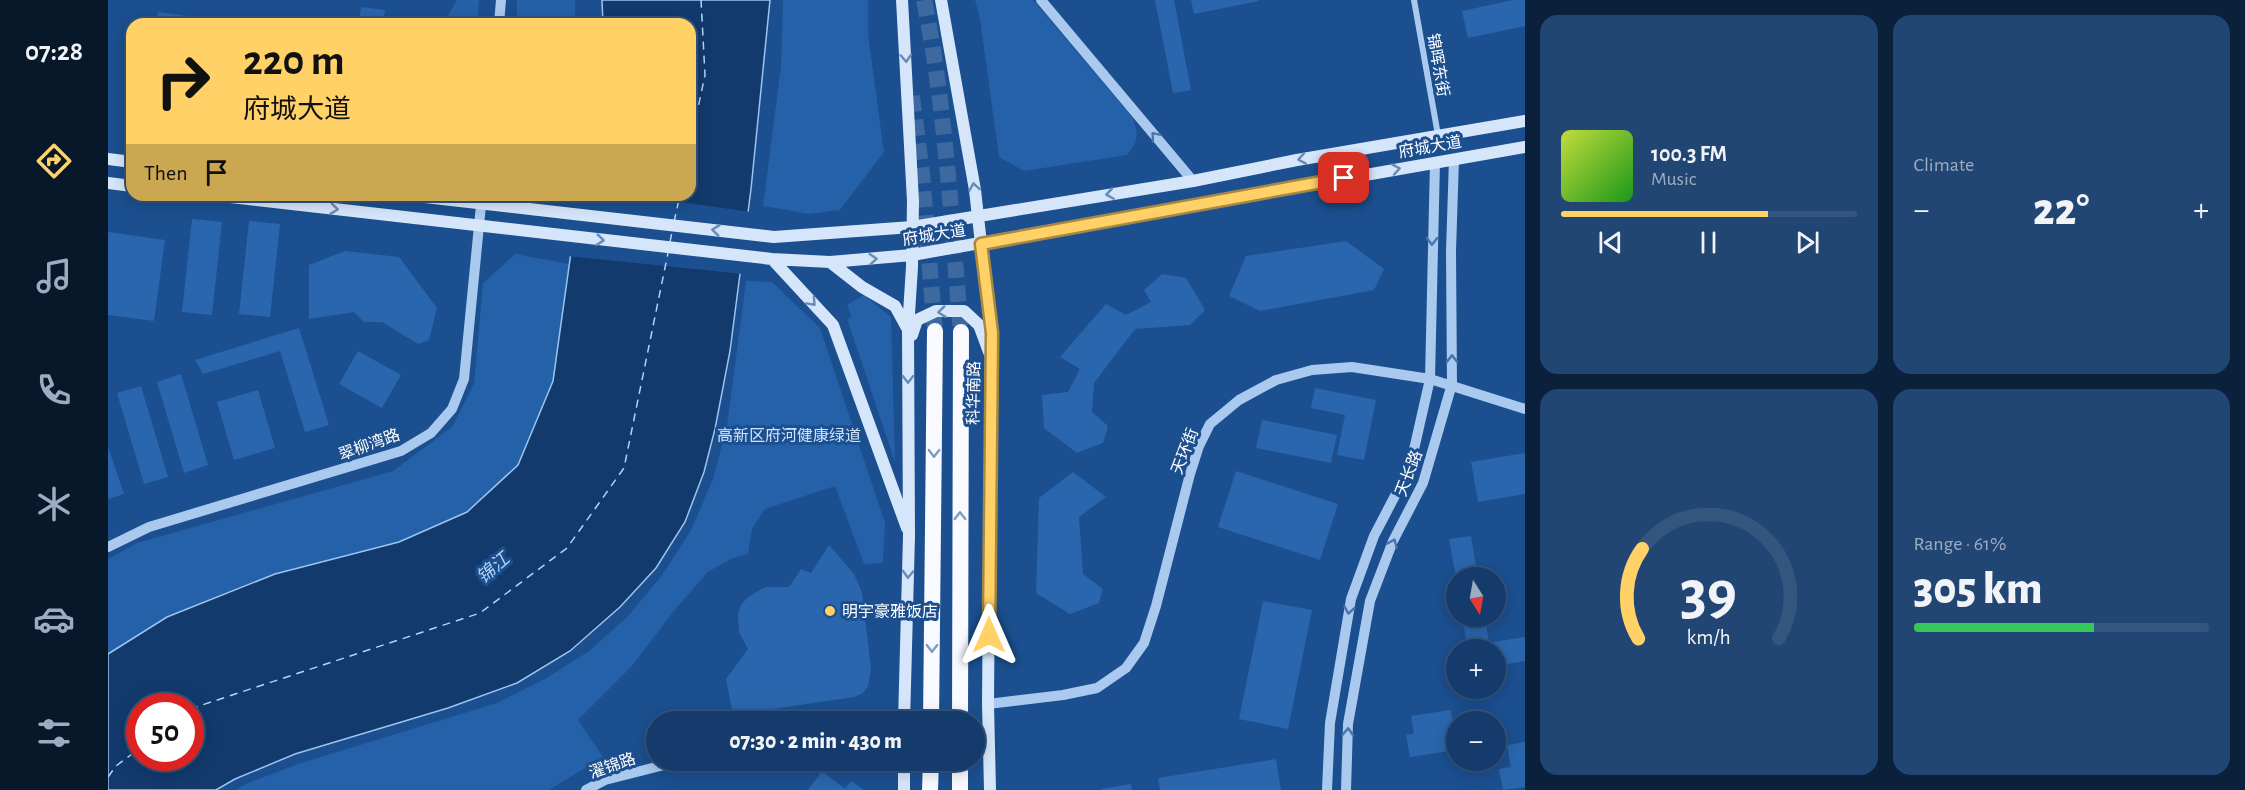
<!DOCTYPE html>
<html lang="en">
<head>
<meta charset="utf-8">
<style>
  :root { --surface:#143b6b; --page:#214673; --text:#f1f3f6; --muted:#9dadc1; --line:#33557e; --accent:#ffd166 }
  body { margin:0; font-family:"Alegreya Sans","Noto Sans SC",sans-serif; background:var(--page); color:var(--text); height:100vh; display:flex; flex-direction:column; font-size:22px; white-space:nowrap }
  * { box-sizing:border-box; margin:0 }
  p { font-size:20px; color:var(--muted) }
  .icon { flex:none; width:33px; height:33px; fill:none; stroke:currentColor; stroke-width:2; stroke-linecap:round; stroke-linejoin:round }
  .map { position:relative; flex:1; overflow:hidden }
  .drawer { display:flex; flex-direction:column; gap:15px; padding:15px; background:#0b203b; width:720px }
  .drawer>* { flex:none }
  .hud { position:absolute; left:18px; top:18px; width:570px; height:183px; border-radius:18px; box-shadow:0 3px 15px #0003,0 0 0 2px var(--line); background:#ffd166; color:#111; overflow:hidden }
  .needle { width:39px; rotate:169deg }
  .buttons { position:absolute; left:1338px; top:567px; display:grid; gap:12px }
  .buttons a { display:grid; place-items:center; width:60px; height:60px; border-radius:50%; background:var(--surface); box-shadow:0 3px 15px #0003,0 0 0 2px var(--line); font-size:30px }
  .speed { position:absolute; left:18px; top:693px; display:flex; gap:12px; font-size:30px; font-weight:700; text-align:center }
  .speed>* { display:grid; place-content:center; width:78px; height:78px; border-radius:50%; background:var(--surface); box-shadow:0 3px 15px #0003,0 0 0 2px var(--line); line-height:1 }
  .speed .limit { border:9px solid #d22; background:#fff; color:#111 }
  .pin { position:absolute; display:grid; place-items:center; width:51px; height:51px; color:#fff; margin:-26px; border-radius:12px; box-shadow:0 3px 9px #0006 }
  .me { position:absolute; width:66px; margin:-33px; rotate:0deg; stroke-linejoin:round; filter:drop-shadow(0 0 4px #0008) }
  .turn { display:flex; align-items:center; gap:21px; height:126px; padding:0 18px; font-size:27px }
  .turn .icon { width:78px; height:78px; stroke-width:2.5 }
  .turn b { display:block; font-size:42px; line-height:51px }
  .then { display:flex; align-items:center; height:57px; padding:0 18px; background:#0003; gap:12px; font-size:22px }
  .big { font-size:45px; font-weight:800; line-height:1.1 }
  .drawer .card { flex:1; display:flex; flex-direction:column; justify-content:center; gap:9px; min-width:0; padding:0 21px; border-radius:18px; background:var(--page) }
  .drawer .dial { align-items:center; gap:0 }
  .dial svg { height:156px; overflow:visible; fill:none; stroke:var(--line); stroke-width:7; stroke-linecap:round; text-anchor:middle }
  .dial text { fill:var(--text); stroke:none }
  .song { display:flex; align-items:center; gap:18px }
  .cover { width:72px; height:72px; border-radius:9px; background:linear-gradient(135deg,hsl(70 70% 55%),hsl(120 70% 35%)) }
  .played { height:6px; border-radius:3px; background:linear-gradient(90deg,var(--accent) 70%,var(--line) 70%) }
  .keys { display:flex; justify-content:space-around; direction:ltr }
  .heat { display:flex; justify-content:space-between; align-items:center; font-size:33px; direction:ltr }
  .charge { height:9px; border-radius:4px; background:linear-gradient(90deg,#34c759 61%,var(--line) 0) }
  .drawer .tiles { flex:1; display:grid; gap:15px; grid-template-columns:repeat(2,1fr) }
  .trip { position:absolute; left:538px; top:711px; width:339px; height:60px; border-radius:30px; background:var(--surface); box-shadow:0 3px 15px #0003,0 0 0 2px var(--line); font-weight:800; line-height:60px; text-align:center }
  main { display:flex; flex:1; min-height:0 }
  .tab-bar { display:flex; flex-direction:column; width:108px; justify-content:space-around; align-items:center; background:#08182b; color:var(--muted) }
  .tab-bar .icon { width:42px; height:42px }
  .tab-bar .current { color:var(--accent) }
  .tab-bar b { font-size:27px; color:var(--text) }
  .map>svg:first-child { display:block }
</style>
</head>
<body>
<main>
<nav class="tab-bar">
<b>07:28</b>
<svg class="icon current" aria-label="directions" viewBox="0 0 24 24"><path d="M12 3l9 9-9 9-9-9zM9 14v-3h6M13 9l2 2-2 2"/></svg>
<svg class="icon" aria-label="music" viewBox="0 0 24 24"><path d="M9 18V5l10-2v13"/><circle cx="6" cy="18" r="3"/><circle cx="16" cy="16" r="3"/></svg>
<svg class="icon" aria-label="phone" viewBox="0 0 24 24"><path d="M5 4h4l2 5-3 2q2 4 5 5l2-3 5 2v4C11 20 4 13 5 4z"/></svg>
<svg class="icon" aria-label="climate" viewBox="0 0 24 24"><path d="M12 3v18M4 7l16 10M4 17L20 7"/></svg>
<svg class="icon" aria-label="car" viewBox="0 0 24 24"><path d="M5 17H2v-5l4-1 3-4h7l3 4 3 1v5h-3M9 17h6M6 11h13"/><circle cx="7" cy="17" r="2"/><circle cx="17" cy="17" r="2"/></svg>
<svg class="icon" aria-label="filters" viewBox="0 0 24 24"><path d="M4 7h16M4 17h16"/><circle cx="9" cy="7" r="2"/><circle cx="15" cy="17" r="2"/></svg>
</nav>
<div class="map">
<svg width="1417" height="790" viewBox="0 0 1417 790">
  <rect width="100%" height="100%" fill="#1b4f8f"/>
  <!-- green -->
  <path fill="#2461a8" d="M 349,0 L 371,0 L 369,24 L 335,24 Z
    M 409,0 L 467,0 L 467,24 L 409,24 Z
    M 675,0 L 760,0 L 760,34 L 776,152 L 732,210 L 701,214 L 655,206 L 673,66 Z
    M 867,0 L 925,0 L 1024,117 C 1031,133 1031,142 1019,155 L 916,171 L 891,157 L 872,19 Z
    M 407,254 L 461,264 L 445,381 L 410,465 L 359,512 L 291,542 L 167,574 L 59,617 L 0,654 L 0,559 L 29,543 L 285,471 L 344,427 L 366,384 L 375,283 Z
    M 638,281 L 664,282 L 712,328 L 777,523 L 775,563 L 756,564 L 727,486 L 657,509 L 644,529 L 640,554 L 623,559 L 600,572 L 565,612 L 524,666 L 470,720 L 495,757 L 441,790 L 128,790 L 140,783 L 190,764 L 389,703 L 437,679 L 481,651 L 520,616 L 555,574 L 583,530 L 605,479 L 619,426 Z
    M 756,295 L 783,317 L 787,462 L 739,319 L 744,317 L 739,305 Z"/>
  <!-- water -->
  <path fill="#123a6d" stroke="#9cc4f0" stroke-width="1.5" fill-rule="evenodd" d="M 494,0 L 662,0 L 643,189 L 622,351 L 607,429 L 596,472 L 577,522 L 548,568 L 512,607 L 462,651 L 409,683 L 340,708 L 187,754 L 127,779 L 108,790 L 0,790 L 0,654 L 59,617 L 167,574 L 291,542 L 359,512 L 410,465 L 445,381 L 471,195 L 582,195 L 582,24 L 495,24 ZM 32,706 L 82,706 L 82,758 L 32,758 Z"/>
  <!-- pier -->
  <path fill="#1b4f8f" d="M 468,195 L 524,195 L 643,212 L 635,274 L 459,256 Z"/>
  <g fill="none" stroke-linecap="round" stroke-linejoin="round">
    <!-- ferry -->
    <path stroke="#b5d3f5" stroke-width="1.5" stroke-dasharray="8 6" stroke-linecap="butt" d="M 582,146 L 597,75 L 593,0
      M 566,222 L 572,195
      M 562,242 L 564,232
      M 82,709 L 372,613 L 459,548 L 516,468 L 560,253
      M 0,777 L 8,766 L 32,748"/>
  </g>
  <!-- building -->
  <path fill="#2a66ad" d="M 1047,0 L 1066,0 L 1083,90 L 1065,93 Z
    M 1083,0 L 1150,0 L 1151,1 L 1086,14 Z
    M 1405,0 L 1417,0 L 1417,26 L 1360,38 L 1354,11 Z
    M 253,7 L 277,10 L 275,24 L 251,24 Z
    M 50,12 L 95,18 L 94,24 L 48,24 Z
    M 84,219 L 114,222 L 104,315 L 74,312 Z
    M 141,221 L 172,224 L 162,317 L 131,314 Z
    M 0,232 L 57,240 L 46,321 L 0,315 Z
    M 1238,241 L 1276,269 L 1266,290 L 1152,311 L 1121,296 L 1138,256 Z
    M 237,251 L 291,257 L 329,308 L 321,340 L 310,344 L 274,322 L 256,322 L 246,312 L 201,319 L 201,265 Z
    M 1054,274 L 1078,278 L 1097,310 L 1082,325 L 1027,329 L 986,383 L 984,412 L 1000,426 L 995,443 L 969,453 L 936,428 L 934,395 L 960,392 L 972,369 L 952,357 L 998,304 L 1018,315 L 1043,302 L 1036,290 Z
    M 191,328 L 221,425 L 197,432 L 172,351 L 95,374 L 87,360 Z
    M 250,351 L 293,375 L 274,408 L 231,384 Z
    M 73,374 L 100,465 L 76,473 L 49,382 Z
    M 33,386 L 60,477 L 36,484 L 9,393 Z
    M 1207,388 L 1268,400 L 1256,460 L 1229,455 L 1237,415 L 1203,408 Z
    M 150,390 L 167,448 L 126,460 L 109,402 Z
    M 1154,420 L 1229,435 L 1223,463 L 1148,448 Z
    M 0,447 L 16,494 L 0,499 Z
    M 1417,453 L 1417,494 L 1370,502 L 1363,462 Z
    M 1128,471 L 1230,504 L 1212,560 L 1110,527 Z
    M 965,472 L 998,497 L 971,517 L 975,574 L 995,589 L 991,603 L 962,614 L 928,593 L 931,498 Z
    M 1363,536 L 1370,578 L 1348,578 L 1341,539 Z
    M 721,545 L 746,574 L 754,592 L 763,668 L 760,686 L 755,693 L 746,697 L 625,715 L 618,679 L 640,649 L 631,632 L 630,613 L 633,605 L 640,597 L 658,587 L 681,587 L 693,569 L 703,573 Z
    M 1155,601 L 1204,610 L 1180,729 L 1131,719 Z
    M 1354,616 L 1377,616 L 1382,650 L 1360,650 Z
    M 1417,637 L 1417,661 L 1389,666 L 1385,642 Z
    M 1343,710 L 1345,728 L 1348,727 L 1348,750 L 1302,757 L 1298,735 L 1306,734 L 1303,716 Z
    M 1417,742 L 1417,787 L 1395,790 L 1391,769 L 1403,767 L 1399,745 Z
    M 1168,759 L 1173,790 L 1052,790 L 1050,778 Z
    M 714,771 L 737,789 L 743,781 L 756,790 L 700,790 Z
    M 1023,784 L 1024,790 L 993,790 L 993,789 Z"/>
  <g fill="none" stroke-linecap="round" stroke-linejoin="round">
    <!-- trunk-tunnel -->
    <path stroke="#3d69a0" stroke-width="16" stroke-dasharray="16 8" stroke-linecap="butt" d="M 816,0 C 838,109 843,221 853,332
      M 804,96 L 814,174 L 827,331"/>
    <!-- minor -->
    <path stroke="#a9c9ee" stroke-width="6" d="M 1306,0 L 1330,135"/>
    <!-- tertiary -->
    <path stroke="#a9c9ee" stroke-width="10" d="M 933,0 L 1085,181
      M 391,24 L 393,0
      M 0,547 L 41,527 L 293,451 L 323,433 L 344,409 L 356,379 L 374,195
      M 880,704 L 955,695 L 989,688 L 1018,668 L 1036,643 L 1048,606 L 1082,474 L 1091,446 L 1102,424 L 1131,400 L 1168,380 L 1204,370 L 1244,367 L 1322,379 L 1417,409
      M 478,790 L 497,780 L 576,760
      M 1219,790 L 1222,723 L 1243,599 L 1266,536 L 1302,467 L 1322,379 L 1327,162
      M 1238,790 L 1240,724 L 1262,601 L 1285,541 L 1315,483 L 1344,384 L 1343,251 L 1346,159"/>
    <!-- secondary -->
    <path stroke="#d6e6fa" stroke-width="12" d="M 794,0 L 805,201 L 804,267 L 800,329 L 801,536 L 796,722
      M 833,0 L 867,190 L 883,333 L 880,704 L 882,790
      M 0,159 L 24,162
      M 0,183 L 24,186
      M 105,195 L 664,259 L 722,262 L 804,255 L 1417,147
      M 299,195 L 666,237 L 804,227 L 1085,181 L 1189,160 L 1417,121
      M 664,259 L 725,325 L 799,528
      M 722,262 L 754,287 L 787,306 L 799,328
      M 804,335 L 809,320 L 828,311 L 856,311 L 871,325 L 881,352
      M 796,760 L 796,790"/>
    <!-- trunk -->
    <path stroke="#f8faff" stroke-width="16" d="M 823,722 L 827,331
      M 852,722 L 853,332
      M 852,760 L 852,790
      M 822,790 L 823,760"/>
  </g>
  <!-- one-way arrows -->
  <defs><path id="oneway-chevron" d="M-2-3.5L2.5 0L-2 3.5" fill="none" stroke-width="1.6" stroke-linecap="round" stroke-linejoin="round" transform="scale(1.5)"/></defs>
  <g stroke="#668bba">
    <use href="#oneway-chevron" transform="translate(798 58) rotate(87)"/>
    <use href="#oneway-chevron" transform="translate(1194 159) rotate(170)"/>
    <use href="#oneway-chevron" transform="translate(1288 169) rotate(-10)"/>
    <use href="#oneway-chevron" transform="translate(866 187) rotate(-99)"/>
    <use href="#oneway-chevron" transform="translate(1002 194) rotate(171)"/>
    <use href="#oneway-chevron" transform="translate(226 209) rotate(7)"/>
    <use href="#oneway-chevron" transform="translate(608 230) rotate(-173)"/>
    <use href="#oneway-chevron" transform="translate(492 240) rotate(6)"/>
    <use href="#oneway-chevron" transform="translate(765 259) rotate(-5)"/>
    <use href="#oneway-chevron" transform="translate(704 302) rotate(47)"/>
    <use href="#oneway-chevron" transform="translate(834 312) rotate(173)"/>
    <use href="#oneway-chevron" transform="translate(800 379) rotate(90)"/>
    <use href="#oneway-chevron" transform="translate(800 574) rotate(92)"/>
  </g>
  <g stroke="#4674ac">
    <use href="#oneway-chevron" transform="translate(1047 136) rotate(-130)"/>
    <use href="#oneway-chevron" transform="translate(1324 241) rotate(91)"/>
    <use href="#oneway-chevron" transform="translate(1344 359) rotate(-90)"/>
    <use href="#oneway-chevron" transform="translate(1285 543) rotate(-67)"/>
    <use href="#oneway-chevron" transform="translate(1241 610) rotate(100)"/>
    <use href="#oneway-chevron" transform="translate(1240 732) rotate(-87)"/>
  </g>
  <g stroke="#7e9cc1">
    <use href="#oneway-chevron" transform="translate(826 453) rotate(91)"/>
    <use href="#oneway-chevron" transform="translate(852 516) rotate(-90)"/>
    <use href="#oneway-chevron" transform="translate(824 648) rotate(91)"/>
  </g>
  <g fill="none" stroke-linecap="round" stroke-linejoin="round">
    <!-- route casing -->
    <g stroke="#a68842" stroke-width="15">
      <path id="route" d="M 881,635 L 884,333 L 873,244 L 1236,178"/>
    </g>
    <!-- route -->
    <use href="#route" stroke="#ffd166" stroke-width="10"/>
  </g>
  <!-- markers -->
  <circle fill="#ffd166" stroke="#1b4f8f" stroke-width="2" cx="722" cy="611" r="6"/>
  <g text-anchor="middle" stroke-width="6" stroke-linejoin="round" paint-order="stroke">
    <!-- street labels -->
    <g font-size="16" fill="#fff" stroke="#1b4f8f">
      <text transform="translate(1331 65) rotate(80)" y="6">锦晖东街</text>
      <text transform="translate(1322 146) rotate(-10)" y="6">府城大道</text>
      <text transform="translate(826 234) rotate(-9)" y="6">府城大道</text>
      <text transform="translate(865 393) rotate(-89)" y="6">科华南路</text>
      <text transform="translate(261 444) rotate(-20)" y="6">翠柳湾路</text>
      <text transform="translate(1076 451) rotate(-69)" y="6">天环街</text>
      <text transform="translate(1300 473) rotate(-69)" y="6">天长路</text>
      <text transform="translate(504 765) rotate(-19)" y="6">濯锦路</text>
    </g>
    <!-- park labels -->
    <g font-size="16" fill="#cfe3fa" stroke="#1b4f8f">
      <text x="681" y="441">高新区府河健康绿道</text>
    </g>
    <!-- poi labels -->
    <g font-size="16" fill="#fff" stroke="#1b4f8f" text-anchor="start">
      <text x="734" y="617">明宇豪雅饭店</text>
    </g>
    <!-- water labels -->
    <g font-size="18" font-style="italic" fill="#b5d3f5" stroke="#1b4f8f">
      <text transform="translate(385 568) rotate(-41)" y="6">锦江</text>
    </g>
  </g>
</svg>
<div class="buttons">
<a><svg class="needle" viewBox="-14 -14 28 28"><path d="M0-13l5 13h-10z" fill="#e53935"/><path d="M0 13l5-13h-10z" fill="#9dadc1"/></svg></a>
<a>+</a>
<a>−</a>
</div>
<div class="speed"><div class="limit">50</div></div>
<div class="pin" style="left:1236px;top:178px;background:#d93025"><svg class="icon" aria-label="arrive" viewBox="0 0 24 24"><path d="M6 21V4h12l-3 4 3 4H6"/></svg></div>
<svg class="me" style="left:881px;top:635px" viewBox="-20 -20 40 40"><path d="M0-17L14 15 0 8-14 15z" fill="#ffd166" stroke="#fff" stroke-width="4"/></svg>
<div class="trip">07:30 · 2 min · 430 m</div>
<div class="hud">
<div class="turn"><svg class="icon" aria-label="right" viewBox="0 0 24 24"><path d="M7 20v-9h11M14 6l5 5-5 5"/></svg><div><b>220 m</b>府城大道</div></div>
<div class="then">Then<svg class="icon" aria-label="arrive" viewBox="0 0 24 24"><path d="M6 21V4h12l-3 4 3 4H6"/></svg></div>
</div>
</div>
<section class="drawer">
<div class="tiles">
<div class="card">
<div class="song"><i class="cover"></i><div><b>100.3 FM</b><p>Music</p></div></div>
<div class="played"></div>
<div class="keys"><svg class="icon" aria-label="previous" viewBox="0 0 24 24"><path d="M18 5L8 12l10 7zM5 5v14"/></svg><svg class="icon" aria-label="pause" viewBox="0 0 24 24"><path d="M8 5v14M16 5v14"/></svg><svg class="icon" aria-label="next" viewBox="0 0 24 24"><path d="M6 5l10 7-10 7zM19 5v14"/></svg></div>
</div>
<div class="card"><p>Climate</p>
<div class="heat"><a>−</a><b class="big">22°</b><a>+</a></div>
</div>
<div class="card dial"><svg viewBox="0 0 100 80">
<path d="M14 69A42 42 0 1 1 86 69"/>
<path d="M14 69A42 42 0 0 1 16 23" stroke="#ffd166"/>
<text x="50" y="56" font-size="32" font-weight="700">39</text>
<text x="50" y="72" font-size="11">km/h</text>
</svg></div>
<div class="card"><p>Range · 61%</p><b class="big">305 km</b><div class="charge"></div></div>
</div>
</section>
</main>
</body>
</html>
